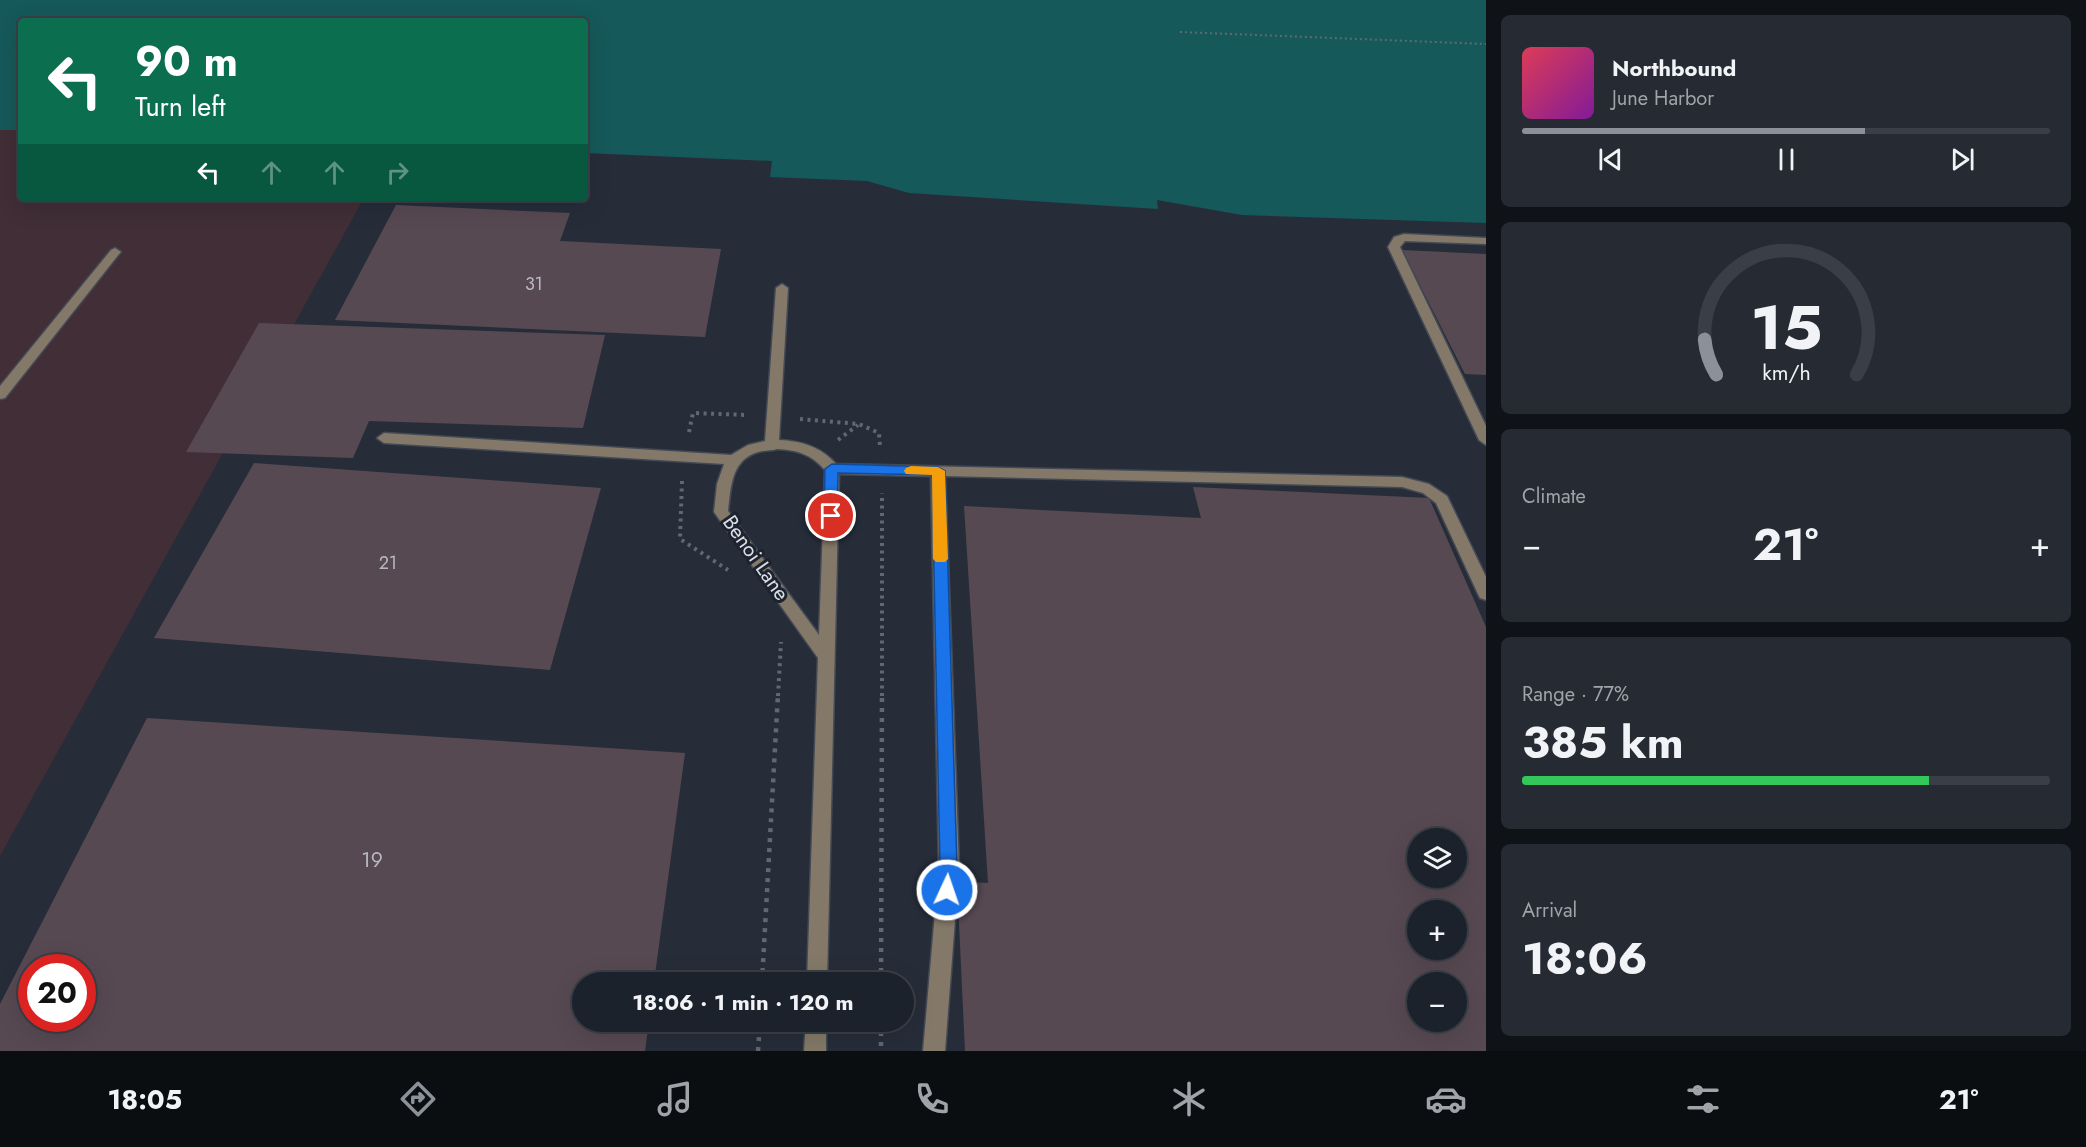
<!DOCTYPE html>
<html lang="en">
<head>
<meta charset="utf-8">
<style>
  :root { --surface:#1c222b; --page:#252a33; --text:#f1f3f6; --muted:#a0a4a9; --line:#3a3f47; --accent:#8c9099 }
  body { margin:0; font-family:Jost,sans-serif; background:var(--page); color:var(--text); height:100vh; display:flex; flex-direction:column; font-size:22px; white-space:nowrap }
  * { box-sizing:border-box; margin:0 }
  p { font-size:20px; color:var(--muted) }
  .icon { flex:none; width:33px; height:33px; fill:none; stroke:currentColor; stroke-width:2; stroke-linecap:round; stroke-linejoin:round }
  .map { position:relative; flex:1; overflow:hidden }
  .side { display:flex; flex-direction:column; gap:15px; padding:15px; background:#0f1318; width:600px }
  .side>* { flex:none }
  .banner { position:absolute; left:18px; top:18px; width:570px; height:183px; border-radius:6px; box-shadow:0 6px 24px #0002,0 0 0 2px var(--line); background:#0b6e4f; color:#fff; overflow:hidden }
  .buttons { position:absolute; left:1407px; top:828px; display:grid; gap:12px }
  .buttons a { display:grid; place-items:center; width:60px; height:60px; border-radius:50%; background:var(--surface); box-shadow:0 6px 24px #0002,0 0 0 2px var(--line); font-size:30px }
  .speed { position:absolute; left:18px; top:954px; display:flex; gap:12px; font-size:30px; font-weight:700; text-align:center }
  .speed>* { display:grid; place-content:center; width:78px; height:78px; border-radius:50%; background:var(--surface); box-shadow:0 6px 24px #0002,0 0 0 2px var(--line); line-height:1 }
  .speed .limit { border:9px solid #d22; background:#fff; color:#111 }
  .pin { position:absolute; display:grid; place-items:center; width:51px; height:51px; color:#fff; margin:-26px; border:3px solid #fff; border-radius:50%; box-shadow:0 2px 6px #0007 }
  .me { position:absolute; width:66px; margin:-33px; rotate:3deg; stroke-linejoin:round; filter:drop-shadow(0 0 4px #0008) }
  .turn { display:flex; align-items:center; gap:21px; height:126px; padding:0 18px; font-size:27px }
  .turn .icon { width:78px; height:78px; stroke-width:2.5 }
  .turn b { display:block; font-size:42px; line-height:51px }
  .lanes { display:flex; align-items:center; height:57px; padding:0 18px; background:#0003; justify-content:center; gap:30px; direction:ltr }
  .lanes .off { opacity:.35 }
  .big { font-size:45px; font-weight:700; line-height:1.1 }
  .side .card { flex:1; display:flex; flex-direction:column; justify-content:center; gap:9px; min-width:0; padding:0 21px; border-radius:9px; background:var(--page) }
  .side .dial { align-items:center; gap:0 }
  .dial svg { height:156px; overflow:visible; fill:none; stroke:var(--line); stroke-width:7; stroke-linecap:round; text-anchor:middle }
  .dial text { fill:var(--text); stroke:none }
  .song { display:flex; align-items:center; gap:18px }
  .cover { width:72px; height:72px; border-radius:9px; background:linear-gradient(135deg,hsl(350 70% 55%),hsl(290 70% 35%)) }
  .played { height:6px; border-radius:3px; background:linear-gradient(90deg,var(--accent) 65%,var(--line) 65%) }
  .keys { display:flex; justify-content:space-around; direction:ltr }
  .heat { display:flex; justify-content:space-between; align-items:center; font-size:33px; direction:ltr }
  .charge { height:9px; border-radius:4px; background:linear-gradient(90deg,#34c759 77%,var(--line) 0) }
  .trip { position:absolute; left:572px; top:972px; width:342px; height:60px; border-radius:30px; background:var(--surface); box-shadow:0 6px 24px #0002,0 0 0 2px var(--line); font-weight:700; line-height:60px; text-align:center }
  .menu { display:flex; height:96px; justify-content:space-around; align-items:center; background:#0b0e11; color:var(--muted) }
  .menu .icon { width:42px; height:42px }
  .menu .active { color:var(--accent) }
  .menu b { font-size:27px; color:var(--text) }
  main { display:flex; flex:1; min-height:0 }
  .map>svg:first-child { display:block }
</style>
</head>
<body>
<main>
<div class="map">
<svg width="1486" height="1051" viewBox="0 0 1486 1051">
  <rect width="100%" height="100%" fill="#262d39"/>
  <!-- industrial -->
  <path fill="#412e36" d="M 0,130 L 21,130 L 21,198 L 364,198 L 0,856 Z"/>
  <!-- water -->
  <path fill="#16595a" d="M 0,0 L 1486,0 L 1486,223 L 1242,215 L 1157,200 L 1158,209 L 909,193 L 867,181 L 770,177 L 772,161 L 585,153 L 585,21 L 21,21 L 21,130 L 0,130 Z"/>
  <!-- building -->
  <path fill="#574952" fill-rule="evenodd" d="M 396,205 L 570,213 L 560,241 L 721,249 L 705,337 L 335,320 Z
    M 1402,250 L 1486,254 L 1486,375 L 1465,374 Z
    M 259,323 L 605,335 L 583,428 L 369,421 L 353,458 L 186,452 Z
    M 254,463 L 601,488 L 550,670 L 154,638 Z
    M 1193,487 L 1429,498 L 1486,627 L 1486,1051 L 965,1051 L 957,881 L 988,883 L 964,506 L 1201,518 ZM 1418,838 L 1456,838 L 1456,878 L 1418,878 ZM 1418,910 L 1456,910 L 1456,950 L 1418,950 ZM 1418,982 L 1456,982 L 1456,1022 L 1418,1022 Z
    M 147,718 L 685,753 L 654,982 L 582,982 L 582,1022 L 649,1022 L 645,1051 L 0,1051 L 0,1004 ZM 32,968 L 82,968 L 82,1018 L 32,1018 Z"/>
  <g fill="none" stroke-linecap="round" stroke-linejoin="round">
    <!-- minor casing -->
    <g stroke="#434955" stroke-width="3">
      <path id="minor" d="M 1404,234 L 1486,238 L 1486,244 L 1405,241 L 1400,247 L 1486,426 L 1486,445 L 1479,440 L 1388,247 L 1394,237 Z
        M 115,248 L 121,252 L 119,254 L 5,398 L 0,399 L 0,386 L 111,250 Z
        M 782,284 L 788,288 L 779,440 C 802,441 821,447 836,464 L 1402,477 L 1429,484 L 1447,496 L 1486,577 L 1486,600 L 1480,598 L 1478,594 L 1436,503 L 1423,493 L 1402,487 L 945,476 L 959,867 L 945,1051 L 923,1051 L 939,867 L 931,476 L 839,474 L 827,982 L 807,982 L 818,658 L 714,512 L 717,484 L 724,464 L 384,443 L 377,438 L 384,433 L 731,455 L 748,445 L 765,441 L 776,288 ZM 777,449 C 797,450 811,454 825,470 L 819,635 L 728,511 C 731,487 731,460 758,452 C 765,450 771,451 777,449 Z
        M 806,1022 L 826,1022 L 826,1051 L 804,1051 Z"/>
    </g>
    <!-- path-far2 -->
    <path stroke="#626872" stroke-width="2" stroke-dasharray="2 3" stroke-linecap="butt" d="M 1180,32 L 1486,44"/>
    <!-- path-far1 -->
    <path stroke="#626872" stroke-width="4" stroke-dasharray="3 4.5" stroke-linecap="butt" d="M 800,419 L 859,424 L 879,433 L 880,446
      M 689,432 L 693,413 L 747,415
      M 838,440 L 858,425
      M 682,481 L 680,539 L 728,570
      M 778,696 L 781,642
      M 882,696 L 882,493"/>
    <!-- path -->
    <path stroke="#626872" stroke-width="4.5" stroke-dasharray="4 6" stroke-linecap="butt" d="M 762,982 L 778,694
      M 881,982 L 882,694
      M 881,1022 L 881,1051
      M 758,1051 L 760,1022"/>
    <!-- minor -->
    <use href="#minor" fill="#847968" fill-rule="evenodd"/>
  </g>
  <!-- route -->
  <path fill="#1a73e8" stroke="#114b97" stroke-width="1.5" d="M 832,464 L 938,467 L 945,471 L 957,867 L 953,895 L 947,898 L 941,895 L 938,890 L 940,867 L 932,475 L 838,473 L 837,516 L 831,521 L 824,516 L 825,469 Z"/>
  <!-- slow -->
  <path fill="#f59e0b" d="M 911,466 L 938,467 L 945,471 L 948,559 L 945,562 L 936,562 L 933,559 L 932,475 L 906,474 L 904,471 L 906,468 Z"/>
  <g text-anchor="middle" stroke-width="6" stroke-linejoin="round" paint-order="stroke">
    <!-- number labels -->
    <g font-size="18" fill="#b8b8c0">
      <text x="534" y="290">31</text>
      <text x="388" y="569">21</text>
    </g>
    <!-- street labels -->
    <g font-size="21" fill="#d9dde5" stroke="#1d232f">
      <text transform="translate(756 558) rotate(55)" y="7">Benoi Lane</text>
    </g>
    <!-- near-number labels -->
    <g font-size="21" fill="#b8b8c0">
      <text x="372" y="867">19</text>
    </g>
  </g>
</svg>
<div class="buttons">
<a><svg class="icon" aria-label="layers" viewBox="0 0 24 24"><path d="M12 4l9 5-9 5-9-5zM3 14l9 5 9-5"/></svg></a>
<a>+</a>
<a>−</a>
</div>
<div class="speed"><div class="limit">20</div></div>
<div class="pin" style="left:831px;top:516px;background:#d93025"><svg class="icon" aria-label="arrive" viewBox="0 0 24 24"><path d="M6 21V4h12l-3 4 3 4H6"/></svg></div>
<svg class="me" style="left:947px;top:890px" viewBox="-20 -20 40 40"><circle r="17" fill="#1a73e8" stroke="#fff" stroke-width="3"/><path d="M0-11L8 9 0 5-8 9z" fill="#fff"/></svg>
<div class="trip">18:06 · 1 min · 120 m</div>
<div class="banner">
<div class="turn"><svg class="icon" aria-label="left" viewBox="0 0 24 24"><path d="M17 20v-9H6M10 6l-5 5 5 5"/></svg><div><b>90 m</b>Turn left</div></div>
<div class="lanes"><svg class="icon" aria-label="left" viewBox="0 0 24 24"><path d="M17 20v-9H6M10 6l-5 5 5 5"/></svg><svg class="icon off" aria-label="ahead" viewBox="0 0 24 24"><path d="M12 20V5M6 11l6-6 6 6"/></svg><svg class="icon off" aria-label="ahead" viewBox="0 0 24 24"><path d="M12 20V5M6 11l6-6 6 6"/></svg><svg class="icon off" aria-label="right" viewBox="0 0 24 24"><path d="M7 20v-9h11M14 6l5 5-5 5"/></svg></div>
</div>
</div>
<section class="side">
<div class="card">
<div class="song"><i class="cover"></i><div><b>Northbound</b><p>June Harbor</p></div></div>
<div class="played"></div>
<div class="keys"><svg class="icon" aria-label="previous" viewBox="0 0 24 24"><path d="M18 5L8 12l10 7zM5 5v14"/></svg><svg class="icon" aria-label="pause" viewBox="0 0 24 24"><path d="M8 5v14M16 5v14"/></svg><svg class="icon" aria-label="next" viewBox="0 0 24 24"><path d="M6 5l10 7-10 7zM19 5v14"/></svg></div>
</div>
<div class="card dial"><svg viewBox="0 0 100 80">
<path d="M14 69A42 42 0 1 1 86 69"/>
<path d="M14 69A42 42 0 0 1 8 51" stroke="#8c9099"/>
<text x="50" y="56" font-size="32" font-weight="700">15</text>
<text x="50" y="72" font-size="11">km/h</text>
</svg></div>
<div class="card"><p>Climate</p>
<div class="heat"><a>−</a><b class="big">21°</b><a>+</a></div>
</div>
<div class="card"><p>Range · 77%</p><b class="big">385 km</b><div class="charge"></div></div>
<div class="card"><p>Arrival</p><b class="big">18:06</b></div>
</section>
</main>
<nav class="menu">
<b>18:05</b>
<svg class="icon active" aria-label="directions" viewBox="0 0 24 24"><path d="M12 3l9 9-9 9-9-9zM9 14v-3h6M13 9l2 2-2 2"/></svg>
<svg class="icon" aria-label="music" viewBox="0 0 24 24"><path d="M9 18V5l10-2v13"/><circle cx="6" cy="18" r="3"/><circle cx="16" cy="16" r="3"/></svg>
<svg class="icon" aria-label="phone" viewBox="0 0 24 24"><path d="M5 4h4l2 5-3 2q2 4 5 5l2-3 5 2v4C11 20 4 13 5 4z"/></svg>
<svg class="icon" aria-label="climate" viewBox="0 0 24 24"><path d="M12 3v18M4 7l16 10M4 17L20 7"/></svg>
<svg class="icon" aria-label="car" viewBox="0 0 24 24"><path d="M5 17H2v-5l4-1 3-4h7l3 4 3 1v5h-3M9 17h6M6 11h13"/><circle cx="7" cy="17" r="2"/><circle cx="17" cy="17" r="2"/></svg>
<svg class="icon" aria-label="filters" viewBox="0 0 24 24"><path d="M4 7h16M4 17h16"/><circle cx="9" cy="7" r="2"/><circle cx="15" cy="17" r="2"/></svg>
<b>21°</b>
</nav>
</body>
</html>
